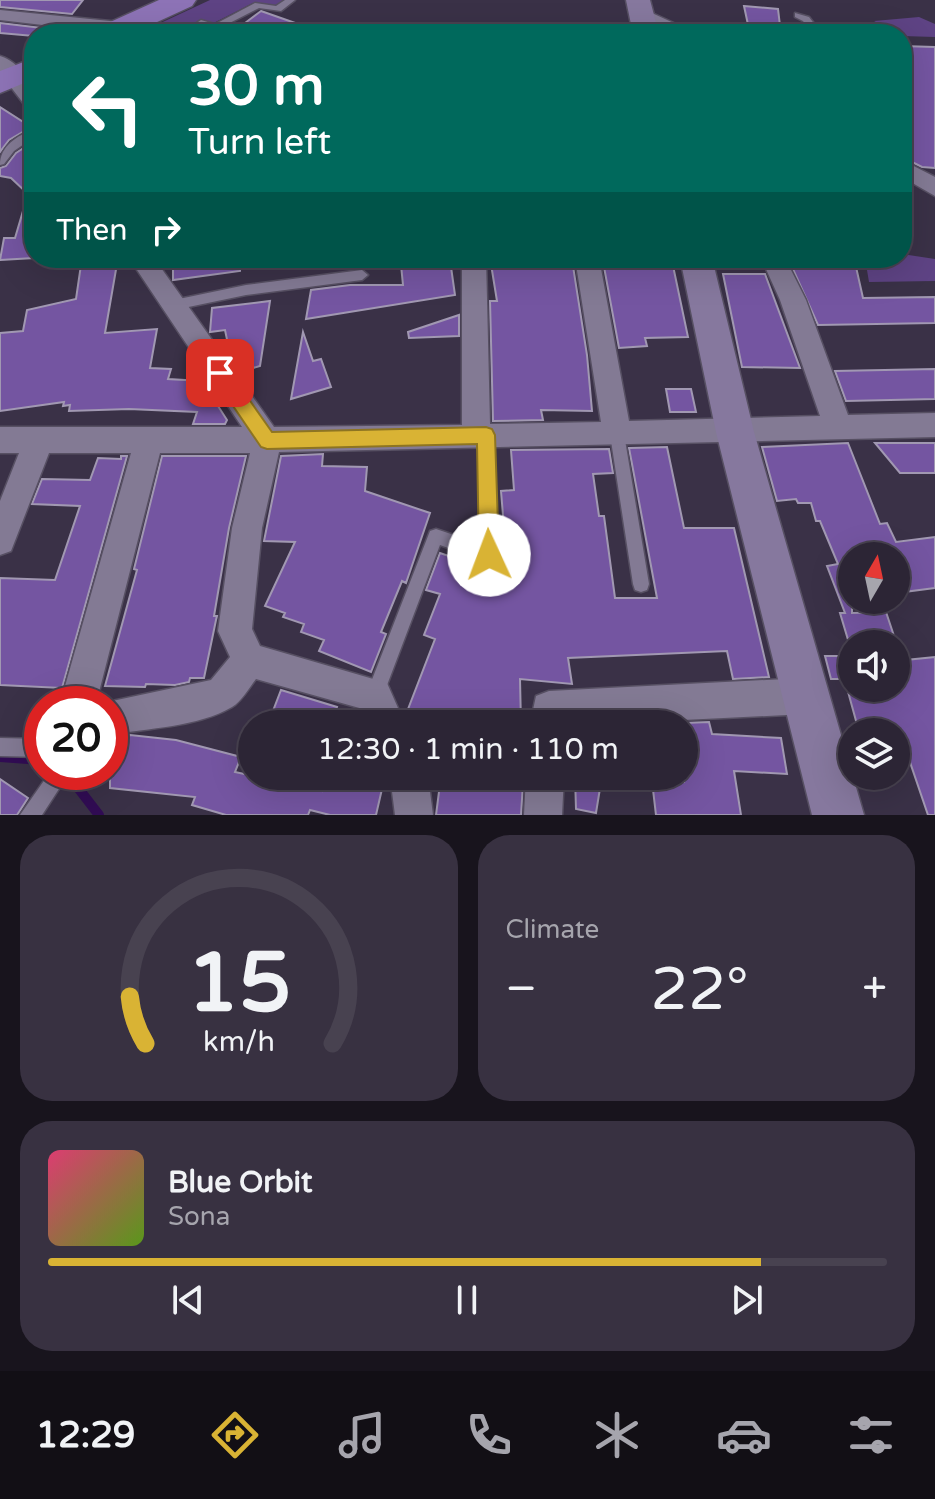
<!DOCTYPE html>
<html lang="en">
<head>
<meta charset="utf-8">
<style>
  :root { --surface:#2c2535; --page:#383141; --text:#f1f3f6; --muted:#a6a5ad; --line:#484250; --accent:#d9b334 }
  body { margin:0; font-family:"Varela Round",sans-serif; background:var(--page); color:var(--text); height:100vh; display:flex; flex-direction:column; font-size:30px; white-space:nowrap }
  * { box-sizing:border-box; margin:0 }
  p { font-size:26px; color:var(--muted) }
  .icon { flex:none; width:44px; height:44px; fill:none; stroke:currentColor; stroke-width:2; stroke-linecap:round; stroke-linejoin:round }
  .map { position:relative; height:815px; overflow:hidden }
  .details { display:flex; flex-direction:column; gap:20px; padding:20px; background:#18141d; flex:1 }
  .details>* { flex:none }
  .banner { position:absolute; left:24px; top:24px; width:888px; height:244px; border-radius:32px; box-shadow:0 8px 32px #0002,0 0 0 2px var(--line); background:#00695c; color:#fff; overflow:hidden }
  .needle { width:52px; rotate:9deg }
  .controls { position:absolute; left:838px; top:542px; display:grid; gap:16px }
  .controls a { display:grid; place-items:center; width:72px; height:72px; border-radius:50%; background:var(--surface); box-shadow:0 8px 32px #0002,0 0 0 2px var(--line); font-size:40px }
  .speed { position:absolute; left:24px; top:686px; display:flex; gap:16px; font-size:40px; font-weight:700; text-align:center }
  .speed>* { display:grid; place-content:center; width:104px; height:104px; border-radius:50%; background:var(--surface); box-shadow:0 8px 32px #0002,0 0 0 2px var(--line); line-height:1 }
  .speed .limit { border:12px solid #d22; background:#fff; color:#111 }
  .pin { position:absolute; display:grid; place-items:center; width:68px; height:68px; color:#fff; margin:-34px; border-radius:16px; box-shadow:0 4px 12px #0006 }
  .me { position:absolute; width:88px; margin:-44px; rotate:358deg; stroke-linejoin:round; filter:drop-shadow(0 0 6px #0008) }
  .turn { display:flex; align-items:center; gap:28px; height:168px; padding:0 32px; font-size:36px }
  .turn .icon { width:104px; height:104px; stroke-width:2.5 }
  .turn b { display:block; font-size:56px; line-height:68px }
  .then { display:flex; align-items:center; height:76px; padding:0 32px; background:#0003; gap:16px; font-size:30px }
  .big { font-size:60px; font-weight:600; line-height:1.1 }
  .details .tile { flex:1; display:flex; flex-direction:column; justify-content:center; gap:12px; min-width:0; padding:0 28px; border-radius:32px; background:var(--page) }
  .details .dial { align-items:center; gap:0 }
  .dial svg { height:208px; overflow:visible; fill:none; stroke:var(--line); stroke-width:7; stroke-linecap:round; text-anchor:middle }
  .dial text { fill:var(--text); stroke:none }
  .song { display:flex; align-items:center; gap:24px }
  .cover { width:96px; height:96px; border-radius:12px; background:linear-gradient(135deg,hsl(340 70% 55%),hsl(90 70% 35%)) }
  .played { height:8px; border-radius:4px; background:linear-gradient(90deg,var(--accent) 85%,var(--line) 85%) }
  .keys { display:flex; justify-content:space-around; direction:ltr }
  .heat { display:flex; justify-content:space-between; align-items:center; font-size:44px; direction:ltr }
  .details .tiles { flex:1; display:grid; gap:20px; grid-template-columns:1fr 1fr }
  .tile:last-child { grid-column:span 2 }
  .trip { position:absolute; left:238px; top:710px; width:460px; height:80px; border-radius:40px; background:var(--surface); box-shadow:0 8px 32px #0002,0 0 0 2px var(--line); font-weight:600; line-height:80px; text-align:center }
  .dock { display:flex; height:128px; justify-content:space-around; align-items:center; background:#120f15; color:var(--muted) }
  .dock .icon { width:56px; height:56px }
  .dock .selected { color:var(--accent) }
  .dock b { font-size:36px; color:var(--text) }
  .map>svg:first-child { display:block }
</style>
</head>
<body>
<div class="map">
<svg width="935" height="815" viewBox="0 0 935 815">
  <rect width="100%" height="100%" fill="#3a3147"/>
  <!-- green -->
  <path fill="#5e4384" d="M 210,0 L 284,0 L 275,6 L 253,3 L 192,34 L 137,34 Z
    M 919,17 L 935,24 L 935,37 L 902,36 L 874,21 Z
    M 902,254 L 935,259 L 935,281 L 869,282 L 865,258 L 902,258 Z"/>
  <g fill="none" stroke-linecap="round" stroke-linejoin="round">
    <!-- stream -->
    <path stroke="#310c54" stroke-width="10" d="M 0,757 L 42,760
      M 72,780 L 99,815"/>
  </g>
  <!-- building -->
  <path fill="#7455a1" stroke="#a198b2" stroke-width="2" d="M 0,0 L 83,0 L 72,14 L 0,7 Z
    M 744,6 L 778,9 L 781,34 L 750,34 Z
    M 261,11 L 318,31 L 318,34 L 239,34 L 237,29 Z
    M 0,23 L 59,30 L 56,34 L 34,36 L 0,33 Z
    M 902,46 L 935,47 L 935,168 L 922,167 L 910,161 L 902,131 Z
    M 0,107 L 31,127 L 9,140 L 0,152 Z
    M 34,141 L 34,258 L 0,260 L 4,238 L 15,238 L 28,194 L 11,178 L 0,176 L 0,168 L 6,166 L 16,153 Z
    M 82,258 L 118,258 L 105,333 L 157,329 L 150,368 L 171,369 L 168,379 L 202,381 L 227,420 L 225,424 L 193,424 L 197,412 L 129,409 L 69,411 L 70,405 L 63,406 L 64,402 L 0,411 L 0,333 L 23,331 L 27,310 L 76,299 Z
    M 173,258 L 239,258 L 240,271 L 173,280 Z
    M 490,258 L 569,258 L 570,267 L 573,266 L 587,355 L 592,411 L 541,410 L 543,420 L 493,421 L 490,301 L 497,301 Z
    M 788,258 L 854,258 L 863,298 L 935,297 L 935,323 L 818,325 Z
    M 450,260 L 455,295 L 306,319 L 311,290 L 350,285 L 403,285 L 401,265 Z
    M 613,260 L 672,261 L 688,337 L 645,338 L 647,346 L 619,348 L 604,267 L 614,267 Z
    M 723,274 L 765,274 L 800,368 L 742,367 Z
    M 270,301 L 260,366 L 239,372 L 232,363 L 225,330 L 210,332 L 212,308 Z
    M 459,315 L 459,336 L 409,338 L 408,332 Z
    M 303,332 L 313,361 L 321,359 L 331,387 L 291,399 Z
    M 935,369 L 935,399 L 846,401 L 835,371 Z
    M 666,389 L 691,389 L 696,412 L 670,412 Z
    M 848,443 L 880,524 L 887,523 L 896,542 L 935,537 L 935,588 L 896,593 L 896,556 L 852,556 L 852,613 L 886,612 L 896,642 L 849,643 L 840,613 L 845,613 L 827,566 L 838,564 L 820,521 L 816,521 L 811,503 L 798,503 L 796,499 L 777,501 L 762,447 Z
    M 875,443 L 935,443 L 935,473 L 900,473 Z
    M 667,447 L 684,528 L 734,528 L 769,677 L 733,679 L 727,651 L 568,658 L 572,684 L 520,679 L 521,724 L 408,724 L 405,717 L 435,639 L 424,635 L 440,594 L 426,590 L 440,553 L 508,576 L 501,491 L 514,490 L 511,450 L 609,449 L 613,473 L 593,474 L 599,516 L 604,516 L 615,598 L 657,598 L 629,448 Z
    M 323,454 L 322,466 L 367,467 L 365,491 L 430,513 L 406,583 L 402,581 L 381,632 L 386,634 L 371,672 L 319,651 L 324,640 L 301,632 L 304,624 L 283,617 L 285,613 L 265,606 L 295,542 L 264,541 L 281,456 Z
    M 121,456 L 127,456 L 62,688 L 0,685 L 0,578 L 55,580 L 80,506 L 32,504 L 42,479 L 90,480 L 98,458 L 121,459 Z
    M 162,456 L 246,456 L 229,528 L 214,616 L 217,616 L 216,620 L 204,678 L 190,678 L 189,682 L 175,685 L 146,684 L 145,687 L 105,686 L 137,570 L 134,569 Z
    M 825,656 L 852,656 L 852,679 L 831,679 Z
    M 935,657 L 935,815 L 928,815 L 898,727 L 858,728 L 847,688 L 896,688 L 896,661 Z
    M 281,690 L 337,707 L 331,724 L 268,724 Z
    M 709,722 L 712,734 L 781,738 L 787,774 L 734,771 L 741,815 L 656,815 L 652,781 L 684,782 L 684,723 Z
    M 130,735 L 176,740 L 241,757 L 235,772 L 322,791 L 326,776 L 385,776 L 376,815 L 330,815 L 310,810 L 308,815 L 226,815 L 192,805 L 195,797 L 110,788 L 110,738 Z
    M 441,776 L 523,783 L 521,815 L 436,815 Z
    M 575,776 L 602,776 L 596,813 L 576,809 Z
    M 0,779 L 28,798 L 17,815 L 0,815 Z"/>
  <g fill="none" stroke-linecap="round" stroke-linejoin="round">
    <!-- lane casing -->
    <g stroke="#575063" stroke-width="3">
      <path id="lane" d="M 285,0 L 295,0 L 281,11 L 259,8 L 214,31 L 206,29 L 255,3 L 276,6 Z
        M 795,13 L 809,17 L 822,34 L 812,34 L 803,21 L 795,17 Z
        M 34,129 L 34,137 L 14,151 L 4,164 L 0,165 C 0,146 17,136 34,129 Z
        M 362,270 L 368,275 L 362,280 L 246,295 L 174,310 L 168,305 L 174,300 L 246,285 Z
        M 617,428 L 622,430 L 624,434 L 649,584 L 647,590 L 641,592 L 635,590 L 633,584 L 610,434 L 612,430 Z
        M 486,429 L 491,431 L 493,435 L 497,555 L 495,560 L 489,563 L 440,545 L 381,701 L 375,704 L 369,701 L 366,695 L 430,531 L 436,529 L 481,544 L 479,435 L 481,431 Z
        M 0,738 L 42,739 L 42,757 L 0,756 Z
        M 50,772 L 70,772 L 42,815 L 20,815 Z"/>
    </g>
    <!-- street casing -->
    <g stroke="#575063" stroke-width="3">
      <path id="street" d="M 641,8 L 689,30 L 691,34 L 668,34 L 635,17 L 632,13 Z
        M 0,10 L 120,22 L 129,28 L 120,34 L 0,20 Z
        M 201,20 L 234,30 L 236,34 C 221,34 203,37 192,26 Z
        M 0,56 C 12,59 30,76 34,89 C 36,94 34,104 34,109 L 27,108 L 0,73 Z
        M 902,160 L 935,177 L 935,196 L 902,177 Z
        M 129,258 L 154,258 L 274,427 L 462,425 L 462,258 L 486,258 L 490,424 L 601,422 L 575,258 L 599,258 L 629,421 L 820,416 L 780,300 L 761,258 L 785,258 L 806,300 L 848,415 L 935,413 L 935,437 L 279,452 L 262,528 L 252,629 L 260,646 L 387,683 L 405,724 L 369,724 L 363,709 L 256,679 C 249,688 241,702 232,707 C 198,727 148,728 110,735 L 110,704 L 98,704 L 211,680 L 230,657 L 218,631 L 232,528 L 250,453 L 160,453 L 96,704 L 60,704 L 131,453 L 49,453 L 11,551 L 0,555 L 0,501 L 19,453 L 0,453 L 0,427 L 242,427 Z
        M 806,678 L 818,684 L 824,696 L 818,708 L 806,714 L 602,724 L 530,724 L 536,696 L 549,691 Z
        M 390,776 L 428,776 L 433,815 L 395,815 Z
        M 526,776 L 564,776 L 562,815 L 524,815 Z"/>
    </g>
    <!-- secondary casing -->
    <g stroke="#575063" stroke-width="3">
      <path id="secondary" d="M 626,0 L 650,0 L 659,34 L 633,34 Z
        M 680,258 L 712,258 L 754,432 L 864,815 L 812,815 L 716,432 Z"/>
    </g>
    <!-- highway casing -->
    <g stroke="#575063" stroke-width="3">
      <path id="highway" d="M 159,0 L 196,0 L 192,6 L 131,34 L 92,34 L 97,28 Z
        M 34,58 L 34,79 L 0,93 L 0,71 Z"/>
    </g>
    <!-- lane -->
    <use href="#lane" fill="#837a94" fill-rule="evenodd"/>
    <!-- street -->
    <use href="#street" fill="#837a94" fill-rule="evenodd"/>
    <!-- secondary -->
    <use href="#secondary" fill="#86789e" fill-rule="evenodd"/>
    <!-- highway -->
    <use href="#highway" fill="#8d73b6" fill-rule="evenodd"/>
  </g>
  <!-- route -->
  <path fill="#d9b334" stroke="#8d7422" stroke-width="2" d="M 220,365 L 227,368 L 272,432 L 486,427 L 492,429 L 495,435 L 499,555 L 496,562 L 489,565 L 482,562 L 479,555 L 477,444 L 267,449 L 261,447 L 214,378 L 212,373 Z"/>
</svg>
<div class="controls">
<a><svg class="needle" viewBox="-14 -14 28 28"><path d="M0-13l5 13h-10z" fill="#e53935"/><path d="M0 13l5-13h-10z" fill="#a6a5ad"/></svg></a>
<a><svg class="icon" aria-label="sound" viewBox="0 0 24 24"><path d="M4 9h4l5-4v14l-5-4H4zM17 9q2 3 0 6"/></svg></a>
<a><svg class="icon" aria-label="layers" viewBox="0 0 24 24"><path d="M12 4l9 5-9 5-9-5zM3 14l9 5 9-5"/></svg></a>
</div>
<div class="speed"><div class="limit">20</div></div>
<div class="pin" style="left:220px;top:373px;background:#d93025"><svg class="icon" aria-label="arrive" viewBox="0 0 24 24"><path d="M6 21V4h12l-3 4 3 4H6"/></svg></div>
<svg class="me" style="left:489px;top:555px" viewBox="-20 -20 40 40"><circle r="19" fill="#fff"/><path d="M0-13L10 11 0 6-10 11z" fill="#d9b334"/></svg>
<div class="trip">12:30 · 1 min · 110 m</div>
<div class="banner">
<div class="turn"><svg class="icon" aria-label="left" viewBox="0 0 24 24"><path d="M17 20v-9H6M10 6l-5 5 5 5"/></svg><div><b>30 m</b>Turn left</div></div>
<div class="then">Then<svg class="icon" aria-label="right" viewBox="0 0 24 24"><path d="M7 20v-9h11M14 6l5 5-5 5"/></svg></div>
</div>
</div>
<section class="details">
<div class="tiles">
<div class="tile dial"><svg viewBox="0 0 100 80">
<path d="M14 69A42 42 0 1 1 86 69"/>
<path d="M14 69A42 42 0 0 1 8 51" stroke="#d9b334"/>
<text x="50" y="56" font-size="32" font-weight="700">15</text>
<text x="50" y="72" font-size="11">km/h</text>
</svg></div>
<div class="tile"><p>Climate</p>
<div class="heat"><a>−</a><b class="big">22°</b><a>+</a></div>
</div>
<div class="tile">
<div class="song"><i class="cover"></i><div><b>Blue Orbit</b><p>Sona</p></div></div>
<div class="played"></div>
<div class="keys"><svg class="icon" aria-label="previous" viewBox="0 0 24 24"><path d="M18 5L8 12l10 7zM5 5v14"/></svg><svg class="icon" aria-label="pause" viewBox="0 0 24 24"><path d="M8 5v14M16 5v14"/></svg><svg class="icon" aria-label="next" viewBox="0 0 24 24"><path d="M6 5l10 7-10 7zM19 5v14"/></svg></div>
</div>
</div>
</section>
<nav class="dock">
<b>12:29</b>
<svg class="icon selected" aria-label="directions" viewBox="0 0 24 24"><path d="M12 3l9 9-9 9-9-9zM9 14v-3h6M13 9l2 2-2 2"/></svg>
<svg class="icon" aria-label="music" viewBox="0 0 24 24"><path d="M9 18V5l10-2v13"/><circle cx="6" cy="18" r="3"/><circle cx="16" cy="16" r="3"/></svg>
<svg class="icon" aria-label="phone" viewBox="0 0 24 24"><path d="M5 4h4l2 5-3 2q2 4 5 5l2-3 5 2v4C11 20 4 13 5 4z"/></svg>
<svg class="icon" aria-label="climate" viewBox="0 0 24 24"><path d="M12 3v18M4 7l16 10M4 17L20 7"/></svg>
<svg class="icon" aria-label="car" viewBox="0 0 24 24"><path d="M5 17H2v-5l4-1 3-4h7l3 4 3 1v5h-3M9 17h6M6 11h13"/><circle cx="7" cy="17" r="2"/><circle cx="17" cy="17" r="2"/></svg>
<svg class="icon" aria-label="filters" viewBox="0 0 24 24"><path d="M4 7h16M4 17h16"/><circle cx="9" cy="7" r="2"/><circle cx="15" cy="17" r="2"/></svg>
</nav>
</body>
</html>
